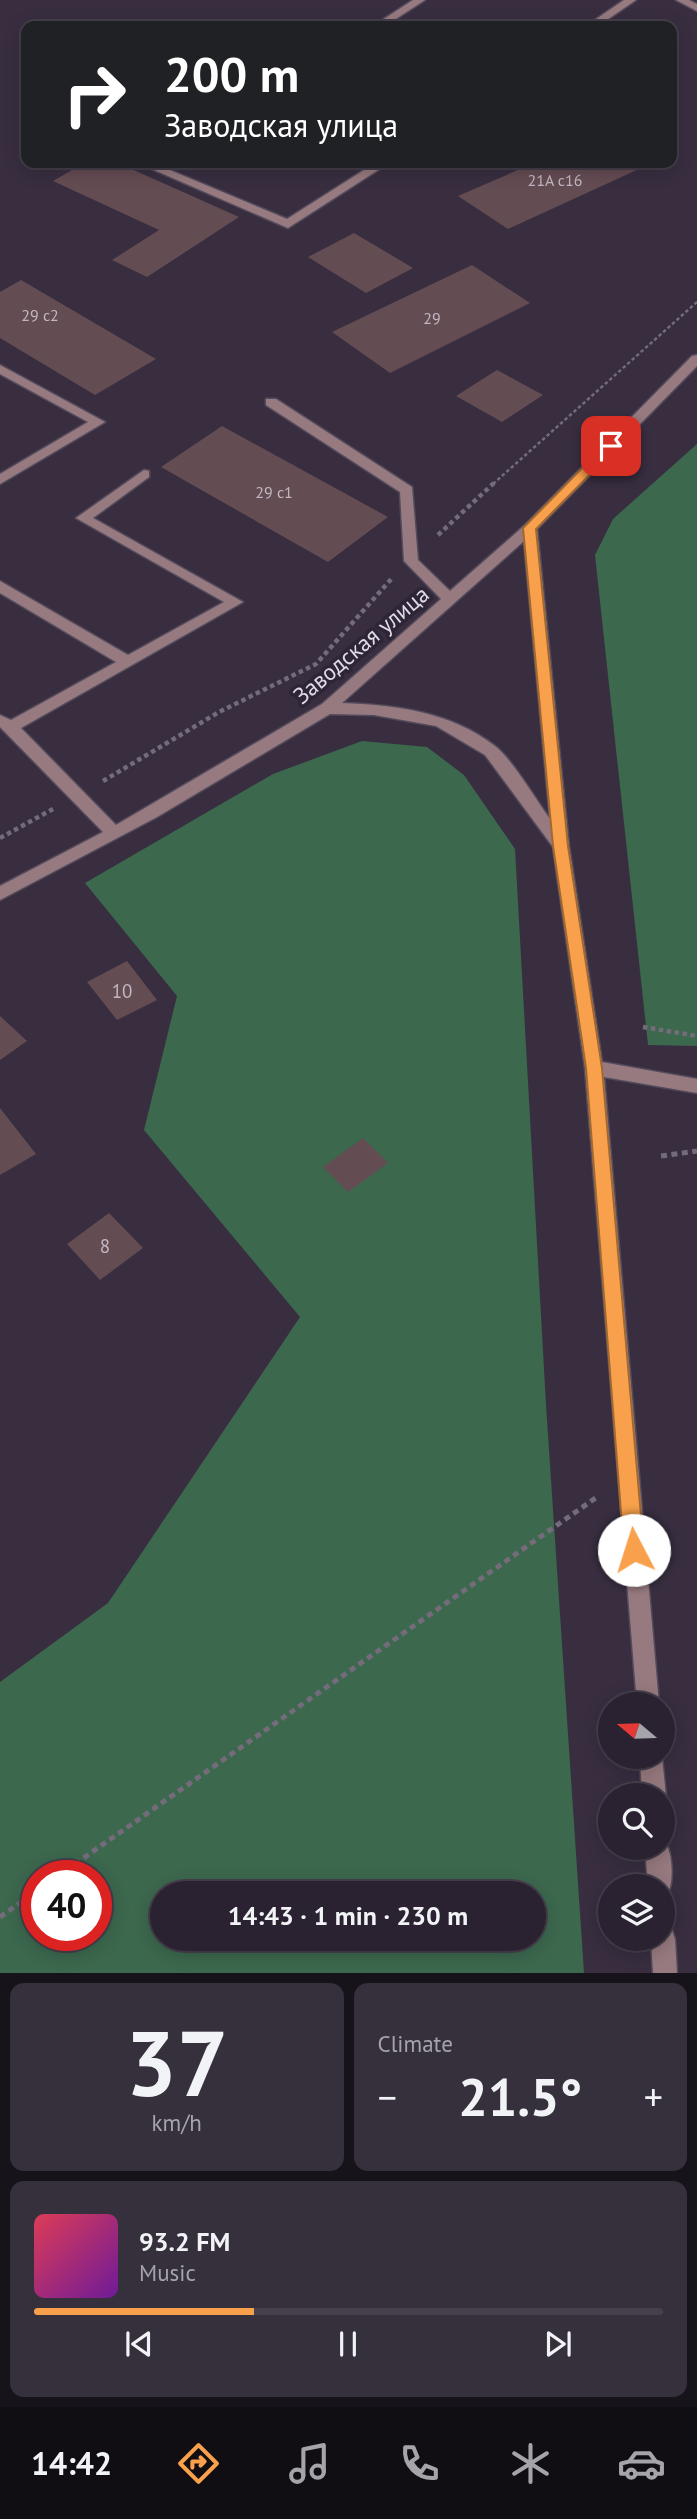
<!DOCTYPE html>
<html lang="en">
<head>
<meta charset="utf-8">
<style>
  :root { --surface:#2a2230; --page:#362f3c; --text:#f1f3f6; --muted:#a5a4ab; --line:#463f4c; --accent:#f8a04b }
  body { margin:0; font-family:"PT Sans",sans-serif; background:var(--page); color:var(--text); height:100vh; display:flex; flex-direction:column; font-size:26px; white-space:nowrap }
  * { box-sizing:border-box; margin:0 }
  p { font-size:23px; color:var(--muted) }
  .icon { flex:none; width:38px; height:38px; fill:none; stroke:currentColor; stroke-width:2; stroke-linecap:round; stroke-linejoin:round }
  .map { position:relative; height:1973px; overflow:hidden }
  .details { display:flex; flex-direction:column; gap:10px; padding:10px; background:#17131a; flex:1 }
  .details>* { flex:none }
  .hud { position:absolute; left:21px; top:21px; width:656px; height:147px; border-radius:14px; box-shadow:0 4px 18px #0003,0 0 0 2px var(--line); background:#202124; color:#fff; overflow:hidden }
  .needle { width:46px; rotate:289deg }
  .fabs { position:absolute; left:598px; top:1692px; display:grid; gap:14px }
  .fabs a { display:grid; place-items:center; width:77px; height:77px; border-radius:50%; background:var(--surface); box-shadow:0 4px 18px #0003,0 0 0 2px var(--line); font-size:35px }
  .speed { position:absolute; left:21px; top:1860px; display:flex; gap:14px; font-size:35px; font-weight:700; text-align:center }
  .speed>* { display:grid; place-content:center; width:91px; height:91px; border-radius:50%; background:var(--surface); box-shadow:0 4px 18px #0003,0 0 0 2px var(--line); line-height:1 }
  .speed .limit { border:10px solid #d22; background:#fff; color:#111 }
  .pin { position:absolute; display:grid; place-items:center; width:60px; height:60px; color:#fff; margin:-30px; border-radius:14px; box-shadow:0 4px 10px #0006 }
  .me { position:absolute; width:77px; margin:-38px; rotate:355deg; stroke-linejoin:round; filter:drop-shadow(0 0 5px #0008) }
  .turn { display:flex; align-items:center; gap:24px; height:147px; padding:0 28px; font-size:32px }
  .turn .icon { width:91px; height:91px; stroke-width:2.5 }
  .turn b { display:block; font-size:49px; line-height:60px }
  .big { font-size:52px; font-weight:700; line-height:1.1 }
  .details .widget { flex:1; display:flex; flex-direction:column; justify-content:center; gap:10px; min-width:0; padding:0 24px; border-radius:14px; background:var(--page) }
  .details .dial { align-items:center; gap:0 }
  .dial b { font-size:91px; line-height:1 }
  .song { display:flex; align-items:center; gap:21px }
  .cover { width:84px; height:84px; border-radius:10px; background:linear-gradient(135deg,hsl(350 70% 55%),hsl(280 70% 35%)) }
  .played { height:7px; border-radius:4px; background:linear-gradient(90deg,var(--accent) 35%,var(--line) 35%) }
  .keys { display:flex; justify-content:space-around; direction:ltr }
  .heat { display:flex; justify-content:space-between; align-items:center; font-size:38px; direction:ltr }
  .details .tiles { flex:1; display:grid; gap:10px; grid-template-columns:1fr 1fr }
  .widget:last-child { grid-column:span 2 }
  .trip { position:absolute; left:150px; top:1881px; width:396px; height:70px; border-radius:35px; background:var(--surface); box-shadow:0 4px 18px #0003,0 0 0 2px var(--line); font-weight:700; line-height:70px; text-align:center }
  .menu { display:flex; height:112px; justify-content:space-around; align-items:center; background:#110e13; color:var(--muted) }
  .menu .icon { width:49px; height:49px }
  .menu .on { color:var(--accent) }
  .menu b { font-size:32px; color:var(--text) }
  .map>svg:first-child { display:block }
</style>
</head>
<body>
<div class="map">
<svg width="697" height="1973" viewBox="0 0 697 1973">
  <rect width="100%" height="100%" fill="#382e40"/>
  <!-- green -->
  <path fill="#3c684e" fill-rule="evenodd" d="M 697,444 L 697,1046 L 648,1045 L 595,555 L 613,519 Z
    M 362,741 L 427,747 L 464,775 L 515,849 L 546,1405 L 584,1973 L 0,1973 L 0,1682 L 108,1603 L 300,1317 L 144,1130 L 177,996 L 85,883 L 273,774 ZM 37,1876 L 96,1876 L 96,1936 L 37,1936 ZM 163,1894 L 534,1894 L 534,1939 L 163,1939 Z"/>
  <!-- building -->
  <path fill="#644c53" d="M 84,163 L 118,163 L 239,217 L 147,277 L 112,260 L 159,230 L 53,181 Z
    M 534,163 L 652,163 L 508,229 L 458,196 Z
    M 354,233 L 413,268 L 366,293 L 308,257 Z
    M 472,265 L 530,303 L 390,373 L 332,332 Z
    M 21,280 L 156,359 L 95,395 L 0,338 L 0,292 Z
    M 497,370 L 543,395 L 502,422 L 456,396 Z
    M 222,426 L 388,517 L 328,562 L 161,467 Z
    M 127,961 L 157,1000 L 117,1020 L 87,982 Z
    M 0,1016 L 27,1041 L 0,1060 Z
    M 0,1108 L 36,1154 L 0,1175 Z
    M 363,1138 L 388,1163 L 348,1192 L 323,1167 Z
    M 109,1213 L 143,1248 L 100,1280 L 67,1244 Z"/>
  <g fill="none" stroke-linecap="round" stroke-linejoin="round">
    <!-- minor casing -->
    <g stroke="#534a5b" stroke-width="3">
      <path id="minor" d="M 413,0 L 425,0 L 385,26 L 373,26 Z
        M 624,0 L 636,0 L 598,26 L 586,26 Z
        M 676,0 L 689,0 L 697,4 L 697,11 Z
        M 138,163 L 153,163 L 287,219 L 375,163 L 389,163 L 288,228 Z
        M 697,355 L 697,366 L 537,529 L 569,846 L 602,1062 L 697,1079 L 697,1093 L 604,1077 L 659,1704 L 637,1704 L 585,1068 L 553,847 L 485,755 L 436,726 L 374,715 L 330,714 L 157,817 L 0,900 L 0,886 L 103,832 L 0,727 L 0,715 L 11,720 L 116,662 L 0,593 L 0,581 L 128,655 L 224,602 L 76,518 L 144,470 L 149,471 L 149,477 L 93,518 L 243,602 L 21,728 L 116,825 L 322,704 L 441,599 L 404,561 L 400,492 L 266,405 L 266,399 L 276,399 L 412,487 L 418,560 L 450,591 L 525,525 L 692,356 ZM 524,541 L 550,819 C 536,800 512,759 495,746 C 451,712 396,705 342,703 Z
        M 0,365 L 105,422 L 0,484 L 0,474 L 88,422 L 0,374 Z
        M 640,1757 L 662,1757 L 666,1796 L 663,1802 L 663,1796 L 642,1796 Z
        M 663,1839 C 673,1850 674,1880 668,1894 L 663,1897 L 663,1886 L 648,1886 L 645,1848 L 663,1848 Z
        M 663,1927 L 672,1930 L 675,1939 L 677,1973 L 653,1973 L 651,1939 L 663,1939 Z"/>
    </g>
    <!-- path-far2 -->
    <path stroke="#746b7b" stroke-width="2.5" stroke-dasharray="3.5 2.5" stroke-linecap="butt" d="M 493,484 L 697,302"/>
    <!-- path-far1 -->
    <path stroke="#746b7b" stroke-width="4.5" stroke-dasharray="4.5 3.5" stroke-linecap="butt" d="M 438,535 L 495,482
      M 103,781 L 219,712 L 316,664 L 393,577
      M 0,838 L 53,809
      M 643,1027 L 697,1036"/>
    <!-- path -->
    <path stroke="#746b7b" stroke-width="5" stroke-dasharray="6 4.5" stroke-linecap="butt" d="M 661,1156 L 697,1151
      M 58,1876 L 597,1497
      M 0,1917 L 37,1891"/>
    <!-- minor -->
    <use href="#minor" fill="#967a7f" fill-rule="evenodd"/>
  </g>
  <!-- route -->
  <path fill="#f8a04b" stroke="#a16831" stroke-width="2" d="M 607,443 L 618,446 L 536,529 L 568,846 L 602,1068 L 644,1550 L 641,1557 L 634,1560 L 627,1557 L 624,1550 L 586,1068 L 553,846 L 523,528 Z"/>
  <g text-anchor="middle" stroke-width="7" stroke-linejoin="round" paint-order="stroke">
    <!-- far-number labels -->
    <g font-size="16" fill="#c2b7c2">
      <text x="555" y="186">21А с16</text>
      <text x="40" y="321">29 с2</text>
      <text x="432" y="324">29</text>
      <text x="274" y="498">29 с1</text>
    </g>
    <!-- number labels -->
    <g font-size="19" fill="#c2b7c2">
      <text x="122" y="998">10</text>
      <text x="105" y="1253">8</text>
    </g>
    <!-- street labels -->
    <g font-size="23" fill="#e1dbe7" stroke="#2e2536">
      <text transform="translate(361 645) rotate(-40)" y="8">Заводская улица</text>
    </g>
  </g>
</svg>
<div class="fabs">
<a><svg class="needle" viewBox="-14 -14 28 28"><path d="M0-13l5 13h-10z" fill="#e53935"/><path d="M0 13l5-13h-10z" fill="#a5a4ab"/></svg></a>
<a><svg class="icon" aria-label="search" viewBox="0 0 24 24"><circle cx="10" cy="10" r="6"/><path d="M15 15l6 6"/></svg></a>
<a><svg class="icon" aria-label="layers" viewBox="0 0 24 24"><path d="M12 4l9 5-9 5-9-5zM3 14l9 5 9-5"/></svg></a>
</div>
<div class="speed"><div class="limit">40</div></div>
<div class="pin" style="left:611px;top:446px;background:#d93025"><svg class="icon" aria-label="arrive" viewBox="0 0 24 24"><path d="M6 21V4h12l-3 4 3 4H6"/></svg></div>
<svg class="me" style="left:634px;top:1550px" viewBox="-20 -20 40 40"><circle r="19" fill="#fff"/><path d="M0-13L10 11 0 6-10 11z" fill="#f8a04b"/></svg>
<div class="trip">14:43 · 1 min · 230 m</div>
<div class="hud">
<div class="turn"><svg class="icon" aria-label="right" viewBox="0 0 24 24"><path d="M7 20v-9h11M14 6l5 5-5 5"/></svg><div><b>200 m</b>Заводская улица</div></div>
</div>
</div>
<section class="details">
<div class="tiles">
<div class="widget dial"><b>37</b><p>km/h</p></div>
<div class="widget"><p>Climate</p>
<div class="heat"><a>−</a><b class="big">21.5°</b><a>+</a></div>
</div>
<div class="widget">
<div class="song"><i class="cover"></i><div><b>93.2 FM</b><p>Music</p></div></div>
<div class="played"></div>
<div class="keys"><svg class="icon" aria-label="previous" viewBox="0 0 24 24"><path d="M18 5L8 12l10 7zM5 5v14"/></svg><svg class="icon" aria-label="pause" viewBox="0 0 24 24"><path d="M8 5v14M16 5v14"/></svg><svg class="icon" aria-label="next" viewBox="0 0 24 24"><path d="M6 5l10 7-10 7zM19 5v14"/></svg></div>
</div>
</div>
</section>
<nav class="menu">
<b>14:42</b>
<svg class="icon on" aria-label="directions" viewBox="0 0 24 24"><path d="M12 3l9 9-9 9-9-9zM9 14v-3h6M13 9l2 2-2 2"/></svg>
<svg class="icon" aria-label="music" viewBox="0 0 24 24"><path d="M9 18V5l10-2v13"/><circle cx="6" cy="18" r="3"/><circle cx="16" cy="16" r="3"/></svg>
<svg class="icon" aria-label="phone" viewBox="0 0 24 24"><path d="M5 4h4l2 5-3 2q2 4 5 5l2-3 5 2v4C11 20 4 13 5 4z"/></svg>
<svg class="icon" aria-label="climate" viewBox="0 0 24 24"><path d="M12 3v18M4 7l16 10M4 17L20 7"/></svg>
<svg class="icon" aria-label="car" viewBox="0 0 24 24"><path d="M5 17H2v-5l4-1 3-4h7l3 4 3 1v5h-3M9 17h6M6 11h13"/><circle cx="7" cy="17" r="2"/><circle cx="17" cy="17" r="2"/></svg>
</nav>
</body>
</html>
